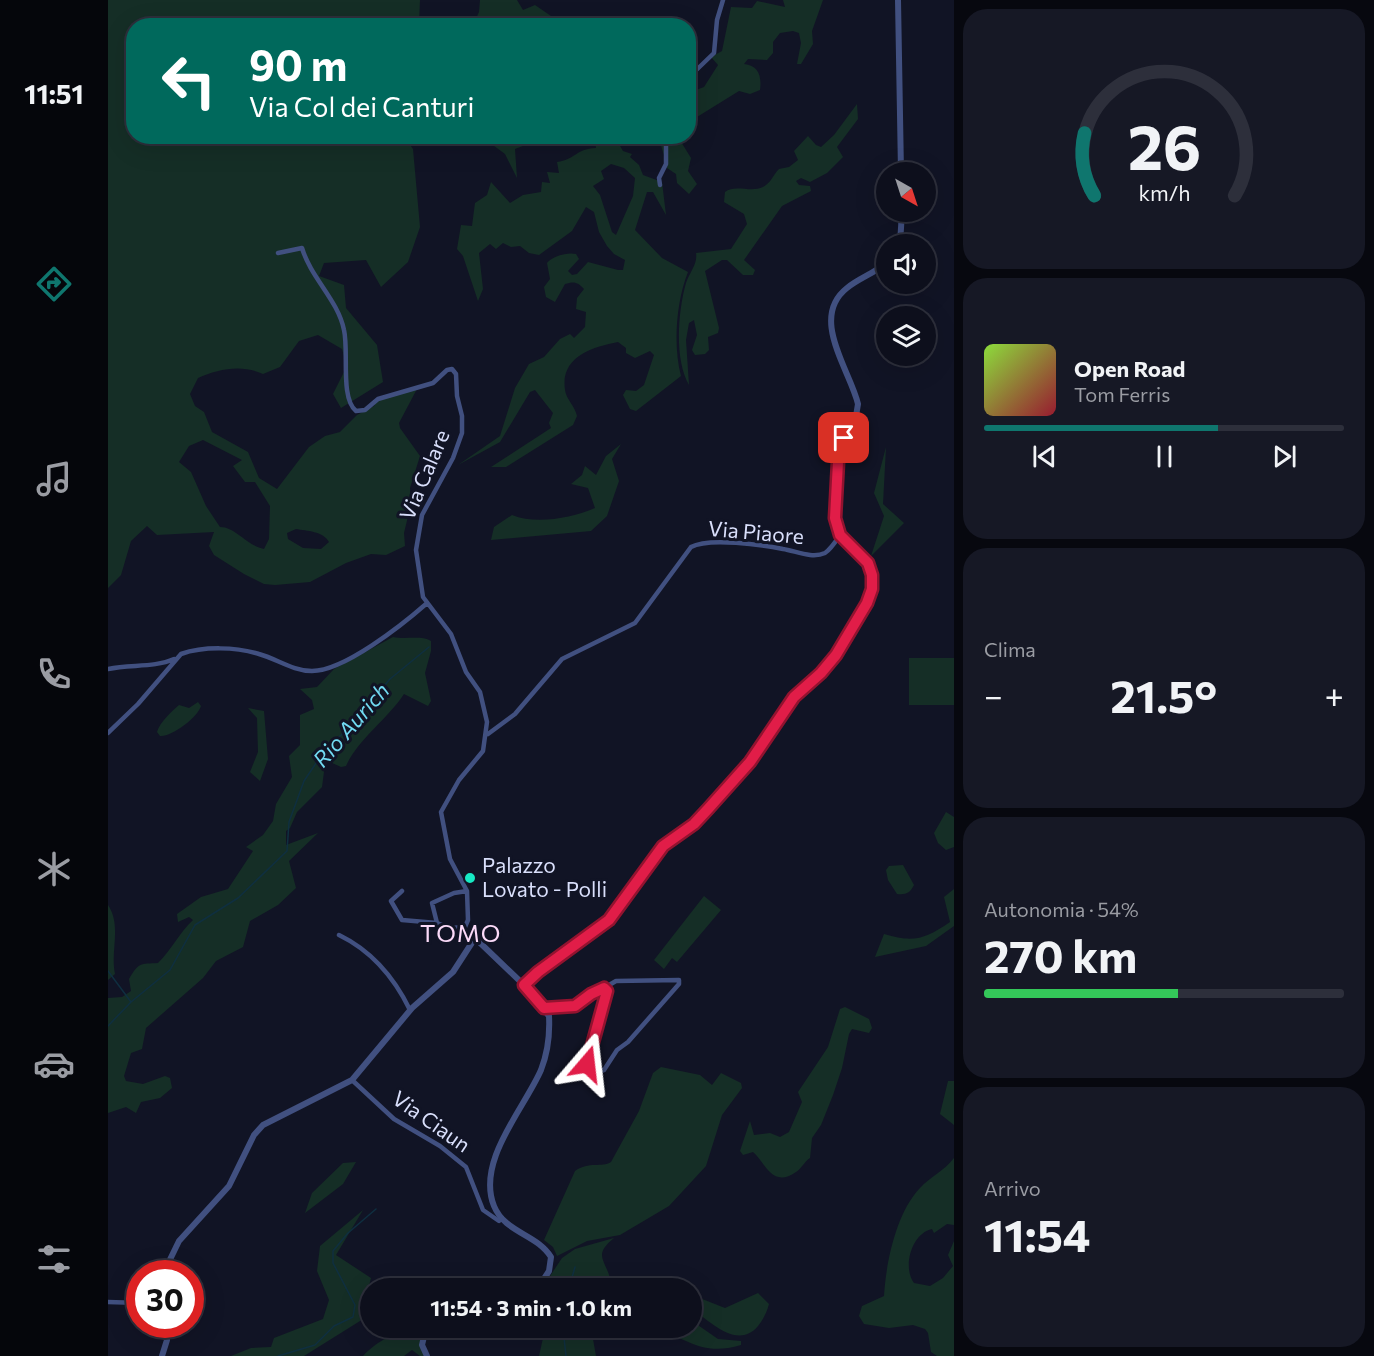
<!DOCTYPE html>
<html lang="it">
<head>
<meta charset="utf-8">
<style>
  :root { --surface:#0d0f1c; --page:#161825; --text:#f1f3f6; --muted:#9a9ca3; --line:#2d2f3b; --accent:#0f766e }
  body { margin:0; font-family:Commissioner,sans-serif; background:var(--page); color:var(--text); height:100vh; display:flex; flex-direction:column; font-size:22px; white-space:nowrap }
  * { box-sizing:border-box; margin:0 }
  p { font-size:20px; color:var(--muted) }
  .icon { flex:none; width:33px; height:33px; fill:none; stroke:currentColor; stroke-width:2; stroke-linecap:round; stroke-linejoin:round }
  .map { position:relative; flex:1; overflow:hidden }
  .panel { display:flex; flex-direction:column; gap:9px; padding:9px; background:#07080f; width:420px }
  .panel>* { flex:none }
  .top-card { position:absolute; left:18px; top:18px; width:570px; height:126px; border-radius:24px; box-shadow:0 6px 24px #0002,0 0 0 2px var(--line); background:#00695c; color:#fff; overflow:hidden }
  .needle { width:39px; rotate:141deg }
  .tools { position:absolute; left:768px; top:162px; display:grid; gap:12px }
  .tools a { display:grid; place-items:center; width:60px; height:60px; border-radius:50%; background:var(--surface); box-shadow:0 6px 24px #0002,0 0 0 2px var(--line); font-size:30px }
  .speed { position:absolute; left:18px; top:1260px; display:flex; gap:12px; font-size:30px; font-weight:700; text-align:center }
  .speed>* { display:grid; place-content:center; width:78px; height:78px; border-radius:50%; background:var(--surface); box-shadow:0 6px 24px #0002,0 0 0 2px var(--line); line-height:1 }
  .speed .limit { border:9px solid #d22; background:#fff; color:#111 }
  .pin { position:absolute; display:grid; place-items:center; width:51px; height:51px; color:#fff; margin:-26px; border-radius:12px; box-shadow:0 3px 9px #0006 }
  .me { position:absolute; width:66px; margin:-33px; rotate:17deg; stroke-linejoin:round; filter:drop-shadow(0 0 4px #0008) }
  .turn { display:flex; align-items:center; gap:21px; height:126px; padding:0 24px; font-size:27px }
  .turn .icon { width:78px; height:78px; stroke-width:2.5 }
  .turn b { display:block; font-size:42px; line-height:51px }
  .big { font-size:45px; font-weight:700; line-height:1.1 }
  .panel .widget { flex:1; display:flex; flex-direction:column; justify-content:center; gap:9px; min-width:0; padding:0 21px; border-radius:24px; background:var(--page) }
  .panel .dial { align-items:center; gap:0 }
  .dial svg { height:156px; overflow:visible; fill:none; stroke:var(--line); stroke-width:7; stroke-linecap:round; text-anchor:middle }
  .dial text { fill:var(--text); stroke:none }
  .song { display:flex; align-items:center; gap:18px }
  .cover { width:72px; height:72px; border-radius:9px; background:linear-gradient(135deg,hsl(90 70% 55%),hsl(350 70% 35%)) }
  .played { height:6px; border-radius:3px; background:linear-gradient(90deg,var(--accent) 65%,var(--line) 65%) }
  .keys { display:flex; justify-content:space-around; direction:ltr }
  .heat { display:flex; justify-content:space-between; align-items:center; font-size:33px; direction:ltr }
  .charge { height:9px; border-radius:4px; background:linear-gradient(90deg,#34c759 54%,var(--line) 0) }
  .trip { position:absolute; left:252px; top:1278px; width:342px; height:60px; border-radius:30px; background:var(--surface); box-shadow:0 6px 24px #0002,0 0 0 2px var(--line); font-weight:700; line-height:60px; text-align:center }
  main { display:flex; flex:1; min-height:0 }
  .dock { display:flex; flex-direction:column; width:108px; justify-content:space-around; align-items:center; background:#05060b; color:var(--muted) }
  .dock .icon { width:42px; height:42px }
  .dock .on { color:var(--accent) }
  .dock b { font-size:27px; color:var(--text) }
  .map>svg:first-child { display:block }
</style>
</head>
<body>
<main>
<nav class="dock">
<b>11:51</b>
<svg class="icon on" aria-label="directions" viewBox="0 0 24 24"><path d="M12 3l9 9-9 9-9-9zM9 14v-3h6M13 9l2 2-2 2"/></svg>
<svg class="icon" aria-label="music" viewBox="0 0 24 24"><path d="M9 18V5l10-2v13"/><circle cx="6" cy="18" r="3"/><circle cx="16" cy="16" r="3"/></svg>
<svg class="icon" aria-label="phone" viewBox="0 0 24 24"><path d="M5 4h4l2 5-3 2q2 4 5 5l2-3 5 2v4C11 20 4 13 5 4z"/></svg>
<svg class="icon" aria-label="climate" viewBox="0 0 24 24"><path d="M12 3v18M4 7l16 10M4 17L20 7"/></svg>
<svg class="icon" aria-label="car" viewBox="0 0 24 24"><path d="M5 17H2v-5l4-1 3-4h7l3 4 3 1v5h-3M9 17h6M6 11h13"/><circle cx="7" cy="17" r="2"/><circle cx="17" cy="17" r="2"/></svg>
<svg class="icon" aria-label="filters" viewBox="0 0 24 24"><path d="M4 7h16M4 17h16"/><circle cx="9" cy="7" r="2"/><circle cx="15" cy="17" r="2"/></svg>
</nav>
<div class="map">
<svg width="846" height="1356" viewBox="0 0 846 1356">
  <rect width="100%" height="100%" fill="#111425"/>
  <!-- green -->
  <path fill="#152e26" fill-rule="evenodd" d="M 0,0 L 312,0 L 311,24 L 316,25 L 26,26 L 26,136 L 296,136 L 305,149 L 312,227 L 300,262 L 273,287 L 258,260 L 216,263 L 211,276 L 236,285 L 238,308 L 269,345 L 275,382 L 233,408 L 225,394 L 239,366 L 234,349 L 210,335 L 191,341 L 172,367 L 155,374 C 134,364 110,369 90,378 L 82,394 L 87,406 L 96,412 L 104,432 L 140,452 L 151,478 L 169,489 L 201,447 L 217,436 L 232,432 L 249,415 L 266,406 L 270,399 L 310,387 L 291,423 L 292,428 L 312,456 L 302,488 L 303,504 L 296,533 L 297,546 L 278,555 L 263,554 L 238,563 L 202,582 L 167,585 L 156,584 L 136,574 L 106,555 L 101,546 L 106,532 L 49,535 L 39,526 L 23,541 L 13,575 L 0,588 ZM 95,440 L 134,460 L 125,466 L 137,482 L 147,482 L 162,506 L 161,539 L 156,549 C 139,546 128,527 112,527 L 98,506 L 83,472 L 71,462 L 81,446 ZM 188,529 C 199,531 215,531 221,542 L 213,549 L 195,548 L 180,539 L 179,533 Z
    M 372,0 L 409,0 L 415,10 L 427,5 L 443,16 L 444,25 L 365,25 L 371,12 Z
    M 675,0 L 715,0 L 704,31 L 705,44 L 693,64 L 689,64 L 693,43 L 691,33 L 685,31 L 672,33 L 665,42 L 665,53 L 659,60 L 640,59 L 636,64 C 650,65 654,76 652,90 L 642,94 L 631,91 L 589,117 L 581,114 L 580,93 L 596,87 L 610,65 L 603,57 L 614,51 L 623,7 L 644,8 L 649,1 L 677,7 Z
    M 749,104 L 750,119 L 729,147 L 735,157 L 719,173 L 702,182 L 693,178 L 688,181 L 691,185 L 702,186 L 703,191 L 674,206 L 636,260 L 647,270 L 645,275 L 635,275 L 619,260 L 614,260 L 597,271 L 611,328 L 610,333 L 600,337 L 601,350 L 597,354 L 587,355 L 584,350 L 589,335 L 586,320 L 581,323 L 578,340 L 581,385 C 566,359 570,311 578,283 C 581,273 590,264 588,253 L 623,249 L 639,224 L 636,214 L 616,202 L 617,192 C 627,184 643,193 655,187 C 663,183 665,175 671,169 L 681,167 L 690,160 L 686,151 L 700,136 L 708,145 L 713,147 L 726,135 Z
    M 552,136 L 570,137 L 583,158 L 580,171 L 589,184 L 581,194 L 569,183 L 568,174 L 559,168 C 558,156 552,149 552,136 Z
    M 374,137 L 438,137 L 407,149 L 409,178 L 397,154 Z
    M 484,137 L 516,137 L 508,139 L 515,151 L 524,154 L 522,157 L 531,165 L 535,175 L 554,182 L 558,215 L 545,192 L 539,192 L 527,230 L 554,258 L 580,272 C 568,302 565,346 573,376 L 528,411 L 522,409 L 515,395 L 518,390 L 528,391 L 536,385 L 546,355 L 542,351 L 527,358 L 518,353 L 518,348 L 510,342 C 484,347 452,357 457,390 C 458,399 467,406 469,416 L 465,425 L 398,467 L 383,467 L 443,428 L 441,423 L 445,413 L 427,390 L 422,392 L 392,442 L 350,465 L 392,436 L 407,388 L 421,364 L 436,357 L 452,339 L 462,334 L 466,338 L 477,327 L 478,312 L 468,309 L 469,298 L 476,289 C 470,282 466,281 457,284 L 447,302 L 438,297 L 436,287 L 442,279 L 439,263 C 445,256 459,252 468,254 L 471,259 L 460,271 L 464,275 L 469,274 L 480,262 L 510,270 L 515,270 L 517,260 L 506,254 L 499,246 L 491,232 L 486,212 L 478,207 L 464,231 L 431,255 L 421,253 L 412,246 L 403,247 L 395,243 L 388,249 L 382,244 L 371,253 L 375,289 L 370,301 L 355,256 L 349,249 L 353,225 L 364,226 L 367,203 L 379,195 L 383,182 L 402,203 L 415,195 L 433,192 L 434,182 L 442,183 L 439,172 L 451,173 L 449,162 C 467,160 467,149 488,148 L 487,137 ZM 503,164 L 516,168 L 527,178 L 525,196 L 508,235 L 504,232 L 492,195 L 485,186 L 496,179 L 493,171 Z
    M 513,444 L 504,459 L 511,481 L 499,516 L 483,531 L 383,540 L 386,527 L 404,515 C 428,525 463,518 487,508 L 480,488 L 463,484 L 474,475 L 477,466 L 488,475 L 498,456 Z
    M 778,447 L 775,504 L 796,523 L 763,556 L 776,516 L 766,493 Z
    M 285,637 C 297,640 313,635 323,641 L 323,651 L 317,673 L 323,701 L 320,706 L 296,694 C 279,720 251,738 238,766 L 233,767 L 222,762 L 217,764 L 214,787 L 189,812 L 182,828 L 178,831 L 178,845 L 210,833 L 181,861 L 188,888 L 170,905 L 142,921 L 135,947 L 108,961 L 95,978 L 38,1028 L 34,1049 L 23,1053 L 16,1076 L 18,1081 L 35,1084 L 57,1076 L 62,1078 L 64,1088 L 52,1098 L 33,1102 L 28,1113 L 18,1107 L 0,1113 L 0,998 L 14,997 L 23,991 L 21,979 C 31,962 32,964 50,963 C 64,949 71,933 85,920 L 81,917 L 70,922 L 69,914 L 93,897 L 120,889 L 145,851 L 138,847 L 155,835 L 165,821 L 168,804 L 184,777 L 181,756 L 192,745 L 192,715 L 206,709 L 204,700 L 192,689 L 209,687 L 226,669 Z
    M 801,658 L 846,658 L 846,705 L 801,705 Z
    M 90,702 L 93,706 C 90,717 64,737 52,736 L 49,732 C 52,722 63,712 71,705 L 81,708 Z
    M 140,708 L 156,711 L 160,759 L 152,781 L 142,772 L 150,752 L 149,718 Z
    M 838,812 L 846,817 L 846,847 L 838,850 L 830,843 L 826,833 Z
    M 795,865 L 806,885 C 802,893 798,895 789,894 L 780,880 L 778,870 L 781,866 Z
    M 846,889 L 846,926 L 818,946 L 767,957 L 776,934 C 806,943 817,939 842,922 L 836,897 Z
    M 596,896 L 613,910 L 569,962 L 564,958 L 556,969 L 546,960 Z
    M 0,905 C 14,926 2,951 7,974 L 0,980 Z
    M 737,1007 L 761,1019 L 764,1028 L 761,1033 L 744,1029 L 741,1034 L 734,1068 L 725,1095 L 713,1125 L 704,1138 L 702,1158 C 696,1162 694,1168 688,1172 C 664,1189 657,1162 645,1152 L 635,1155 L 632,1151 L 642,1121 L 646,1135 L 662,1133 L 672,1137 L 681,1132 L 694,1102 L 690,1092 L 720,1047 L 732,1009 Z
    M 553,1067 L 592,1075 L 604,1085 L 613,1073 L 633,1083 L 634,1088 L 614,1115 L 598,1166 L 561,1206 L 512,1235 L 479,1241 L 449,1256 L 445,1247 L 436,1240 L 467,1171 C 481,1161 494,1168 503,1162 L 531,1111 L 545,1073 Z
    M 840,1081 L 846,1081 L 846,1125 L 832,1114 Z
    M 846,1158 L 846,1225 L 839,1224 L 826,1233 L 824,1229 C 804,1233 794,1267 806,1283 L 822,1286 L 835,1278 L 845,1266 L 840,1255 L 846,1241 L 846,1356 L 829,1356 L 823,1352 L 820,1333 L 817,1329 L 805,1325 L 781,1328 L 756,1324 L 751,1316 L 754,1306 L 776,1296 C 778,1263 788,1213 812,1188 C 822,1177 836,1171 846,1158 Z
    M 248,1162 L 235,1184 L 197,1213 L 204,1193 L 235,1163 Z
    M 255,1210 L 228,1255 L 263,1278 L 252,1321 L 196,1356 L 123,1356 L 143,1348 L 163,1347 L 166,1338 L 215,1319 L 221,1300 L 209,1271 L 212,1246 Z
    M 506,1238 C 484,1256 498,1259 503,1282 L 498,1288 L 434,1288 L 454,1258 L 467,1249 Z
    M 650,1293 L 661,1304 C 659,1312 655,1320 650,1326 C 629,1351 601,1320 584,1309 L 584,1295 L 617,1308 Z
    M 584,1321 L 610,1339 L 633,1341 L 633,1345 C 596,1356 581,1341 550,1328 L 584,1328 Z
    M 319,1328 L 316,1335 L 318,1356 L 312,1356 L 304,1350 L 296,1356 L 255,1356 C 270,1339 297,1327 319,1328 Z
    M 430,1328 L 483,1328 L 488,1356 L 431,1356 L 435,1338 Z"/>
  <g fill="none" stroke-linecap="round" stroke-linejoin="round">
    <!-- stream -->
    <path stroke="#0f2f40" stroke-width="1.5" d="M 0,971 L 23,1002
      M 0,1026 L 23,1002 L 62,970 L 87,925 L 130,898 L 179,851 L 181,822 L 196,781 L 219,747 L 239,730 L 282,679 L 321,647
      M 461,1288 L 467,1267
      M 455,1328 L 458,1356
      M 170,1356 L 207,1345 L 226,1326 L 245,1317 L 247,1305 L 225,1263 L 225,1251 L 240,1233 L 268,1209"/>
    <!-- minor -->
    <path stroke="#415080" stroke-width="4.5" d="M 580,78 L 606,53 L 609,20 L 615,0
      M 552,185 L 551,178 L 558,164 L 558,136
      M 170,253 L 194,248 C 203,278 230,300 236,330 C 241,351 232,398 248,411 L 257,410 L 270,399 L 325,383 L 339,370 L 344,369 L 348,374 L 349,396 L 354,416 L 354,433 L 345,458 L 314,515 L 308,550 L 315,597 L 343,634 L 358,672 L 372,692 L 379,722 L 375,751 L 351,780 L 333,812 L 342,859 L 359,891 L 360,920 L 357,927
      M 0,669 C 22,664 46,668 66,659
      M 0,733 L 30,704 L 73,654 C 96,646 128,647 151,654 C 169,659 185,671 204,671 C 236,671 294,625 318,604
      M 380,734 L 407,714 L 454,659 L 527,623 L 583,547 C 601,537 654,545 675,549 C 688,551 704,559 717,553 C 723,549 728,541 732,535
      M 294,891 L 283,901 L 294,920 L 329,923
      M 357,927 L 342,928 L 329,923 L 324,903 L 346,893 L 359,891
      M 231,935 C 264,951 286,977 302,1010
      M 436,1008 L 467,1006 L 483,994 L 496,988 L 499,991 L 500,996 L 479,1064 L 487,1072 L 496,1070 L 509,1050 L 520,1042 L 571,984 L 571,980 L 508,981 L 496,988
      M 244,1080 L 286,1119 L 332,1146 L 358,1167 L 375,1210 L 391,1221 L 394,1218
      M 0,1302 L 32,1303"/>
    <!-- tertiary -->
    <path stroke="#415080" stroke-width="6" d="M 790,0 L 793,172
      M 792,244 L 794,212
      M 416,985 L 430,972 L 501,920 L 555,846 L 587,824 L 642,762 L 686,697 L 713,673 L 728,655 L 759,603 L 764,589 L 764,575 L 760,563 L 732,535 L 727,518 L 732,450 L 748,416 L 750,404 C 742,370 701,318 739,288 C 751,278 767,273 778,263
      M 55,1274 L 71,1241 L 121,1186 L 146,1135 L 155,1125 L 244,1080 L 304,1008 L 345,972 L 367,938 L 416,985 L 441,1016 C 442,1035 440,1052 433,1070 C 416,1109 368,1161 386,1206 C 397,1233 429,1234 443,1257 L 441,1271 L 430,1288
      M 53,1324 L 59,1340 L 54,1356
      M 318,1328 L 314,1345 L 319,1356"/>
  </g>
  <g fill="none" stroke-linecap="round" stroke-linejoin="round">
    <!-- route casing -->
    <g stroke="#92132f" stroke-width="15">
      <path id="route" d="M 479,1064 L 499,991 L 496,988 L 483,994 L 467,1006 L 436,1008 L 416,985 L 430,972 L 501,920 L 555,846 L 586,824 L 600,809 L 642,762 L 686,697 L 713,673 L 728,655 L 759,603 L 764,589 L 764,575 L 760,563 L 732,535 L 727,518 L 730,462 L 736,438"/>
    </g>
    <!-- route -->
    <use href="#route" stroke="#e11d48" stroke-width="10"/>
  </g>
  <!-- markers -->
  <circle fill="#17e9c4" stroke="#111425" stroke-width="2" cx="362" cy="878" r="6"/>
  <g text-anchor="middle" stroke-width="6" stroke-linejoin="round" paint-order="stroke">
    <!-- street labels -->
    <g font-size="21" fill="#d9dffb" stroke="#111425">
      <text transform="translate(317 475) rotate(-67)" y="7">Via Calare</text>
      <text transform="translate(648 533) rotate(5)" y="7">Via Piaore</text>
      <text transform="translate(323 1122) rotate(35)" y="7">Via Ciaun</text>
    </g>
    <!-- poi labels -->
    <g font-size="21" fill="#d9dffb" stroke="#111425" text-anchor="start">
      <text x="374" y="873">Palazzo<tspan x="374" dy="24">Lovato - Polli</tspan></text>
    </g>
    <!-- water labels -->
    <g font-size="22" font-style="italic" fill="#71daf2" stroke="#111425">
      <text transform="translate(243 725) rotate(-49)" y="8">Rio Aurich</text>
    </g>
    <!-- quarter labels -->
    <g font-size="24" letter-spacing="1.5" fill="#fcdbf9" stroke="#111425">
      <text x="353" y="942">TOMO</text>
    </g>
  </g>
</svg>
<div class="tools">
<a><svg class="needle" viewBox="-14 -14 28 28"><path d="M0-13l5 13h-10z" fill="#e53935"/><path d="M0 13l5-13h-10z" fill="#9a9ca3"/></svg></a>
<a><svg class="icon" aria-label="sound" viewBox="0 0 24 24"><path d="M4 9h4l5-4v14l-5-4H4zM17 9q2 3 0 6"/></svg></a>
<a><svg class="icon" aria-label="layers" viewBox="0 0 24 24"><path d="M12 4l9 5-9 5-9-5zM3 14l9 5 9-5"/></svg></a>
</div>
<div class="speed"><div class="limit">30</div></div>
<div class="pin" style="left:736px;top:438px;background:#d93025"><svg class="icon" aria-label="arrive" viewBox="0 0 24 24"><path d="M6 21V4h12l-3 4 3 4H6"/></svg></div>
<svg class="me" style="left:479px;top:1064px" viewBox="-20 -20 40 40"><path d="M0-17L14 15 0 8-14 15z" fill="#e11d48" stroke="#fff" stroke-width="4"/></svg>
<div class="trip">11:54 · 3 min · 1.0 km</div>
<div class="top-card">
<div class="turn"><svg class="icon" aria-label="left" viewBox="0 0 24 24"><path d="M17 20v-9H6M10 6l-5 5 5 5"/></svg><div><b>90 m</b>Via Col dei Canturi</div></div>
</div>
</div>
<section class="panel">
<div class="widget dial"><svg viewBox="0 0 100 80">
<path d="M14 69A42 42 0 1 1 86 69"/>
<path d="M14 69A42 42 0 0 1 9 37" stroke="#0f766e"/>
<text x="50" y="56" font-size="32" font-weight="700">26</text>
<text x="50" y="72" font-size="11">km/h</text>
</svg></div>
<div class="widget">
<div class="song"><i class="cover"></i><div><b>Open Road</b><p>Tom Ferris</p></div></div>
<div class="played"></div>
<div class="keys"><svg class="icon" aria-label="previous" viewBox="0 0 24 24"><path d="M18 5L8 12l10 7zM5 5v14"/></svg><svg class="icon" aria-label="pause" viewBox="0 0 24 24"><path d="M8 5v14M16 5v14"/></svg><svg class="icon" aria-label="next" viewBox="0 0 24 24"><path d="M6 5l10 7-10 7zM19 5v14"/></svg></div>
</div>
<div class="widget"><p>Clima</p>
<div class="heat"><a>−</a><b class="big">21.5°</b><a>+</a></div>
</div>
<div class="widget"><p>Autonomia · 54%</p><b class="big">270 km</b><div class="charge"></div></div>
<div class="widget"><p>Arrivo</p><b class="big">11:54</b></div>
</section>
</main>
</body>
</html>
